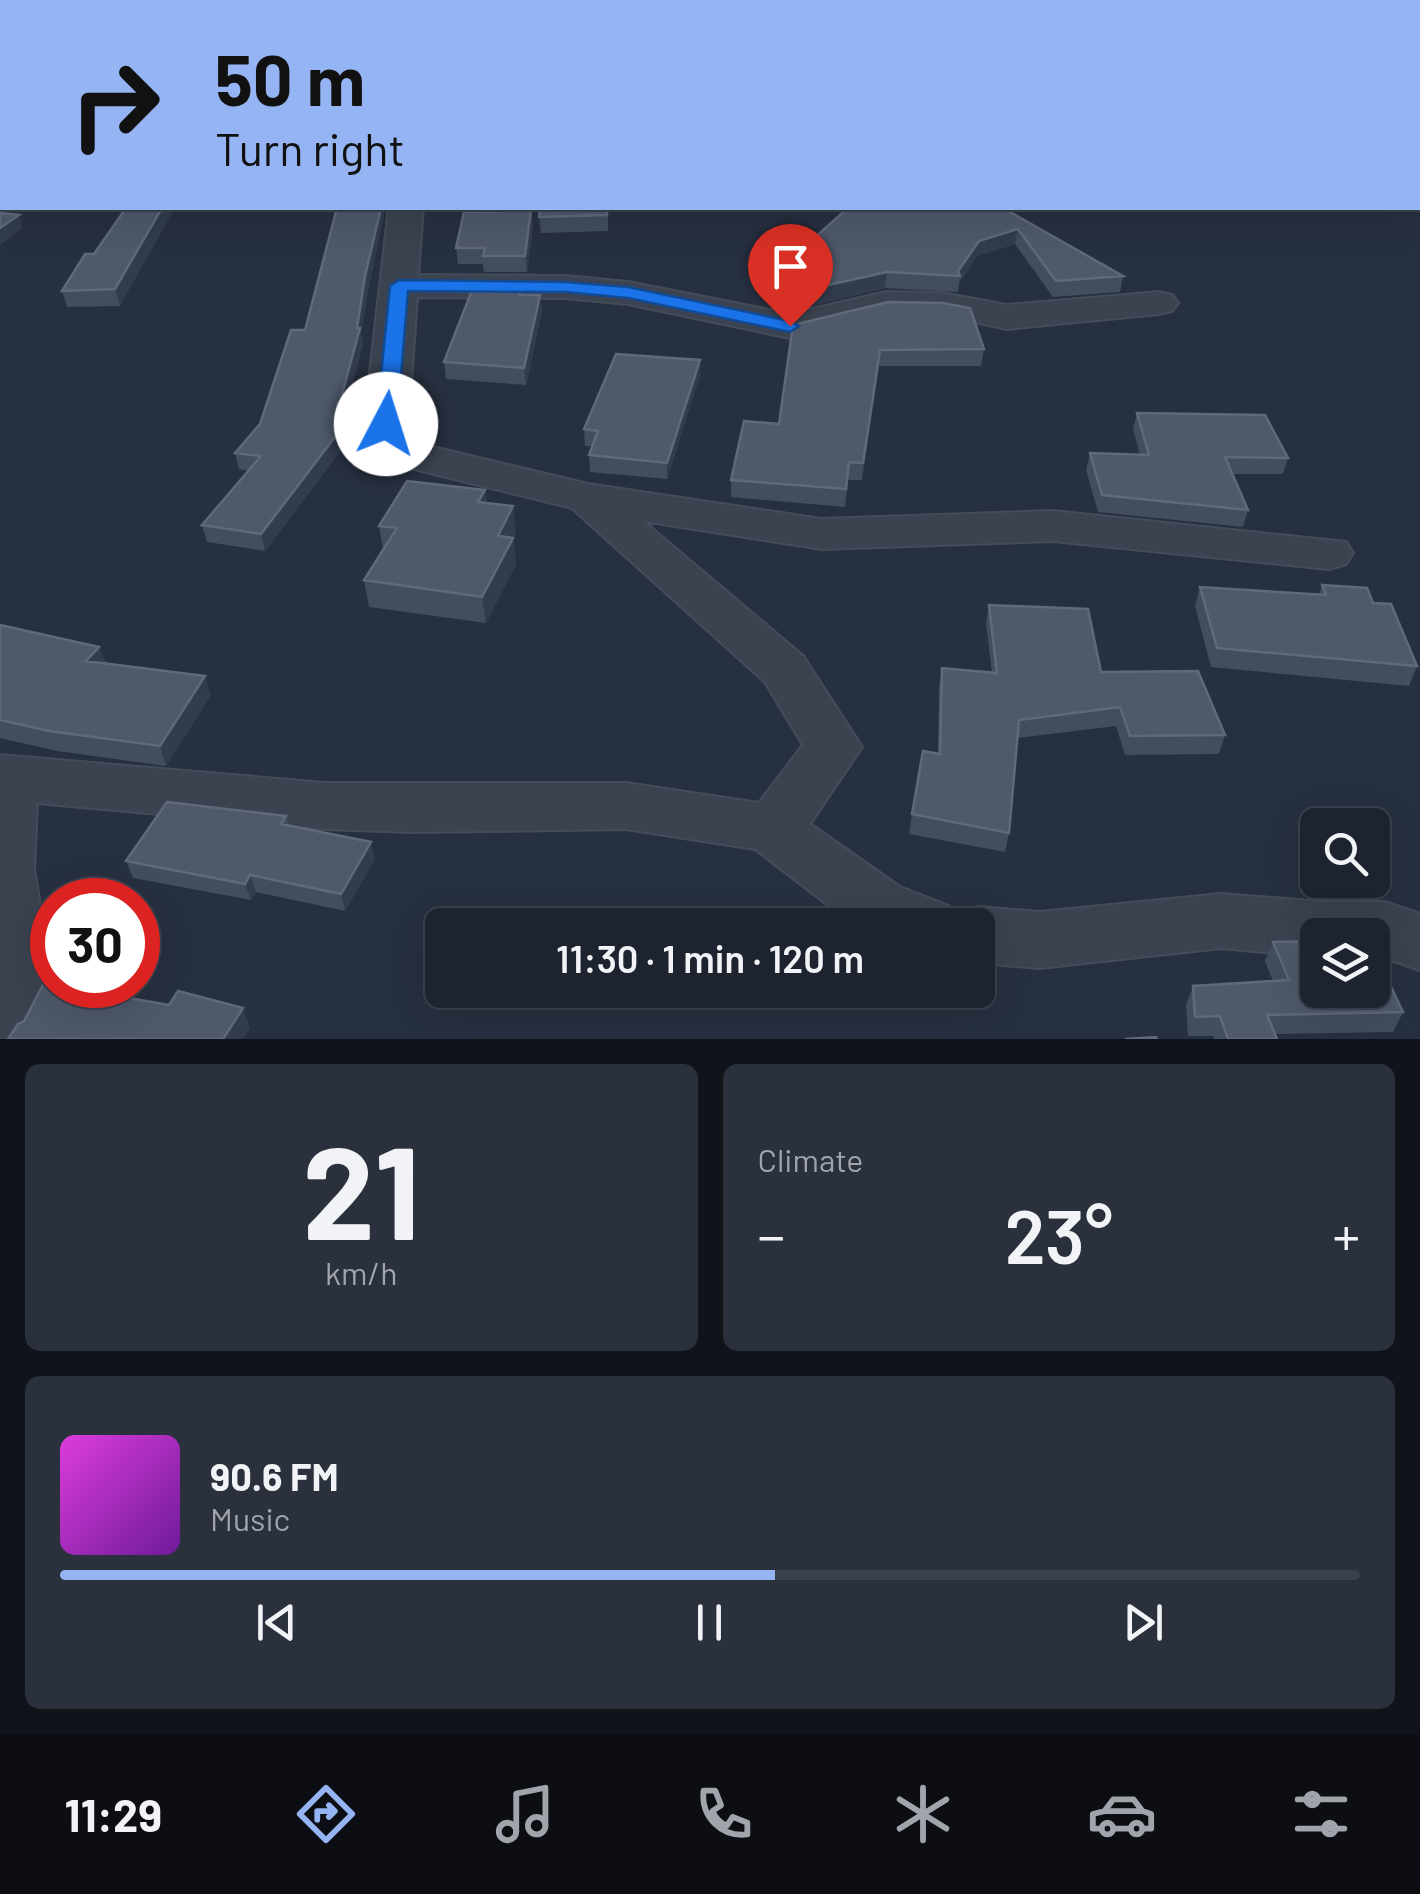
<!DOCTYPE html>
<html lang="en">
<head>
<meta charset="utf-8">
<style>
  :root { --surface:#1d2430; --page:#2a303c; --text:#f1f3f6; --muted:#a0a4ab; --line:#3b414c; --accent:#94b4f3 }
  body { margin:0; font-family:Barlow,sans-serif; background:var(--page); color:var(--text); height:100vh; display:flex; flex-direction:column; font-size:38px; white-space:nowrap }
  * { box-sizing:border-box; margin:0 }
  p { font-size:32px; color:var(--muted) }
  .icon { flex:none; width:55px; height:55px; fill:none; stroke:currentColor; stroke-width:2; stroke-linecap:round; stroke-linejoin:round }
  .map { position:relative; height:1039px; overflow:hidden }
  .panel { display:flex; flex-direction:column; gap:25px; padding:25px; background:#10141a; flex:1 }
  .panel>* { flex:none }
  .guide { position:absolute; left:0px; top:0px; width:1420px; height:210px; box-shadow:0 10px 40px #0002,0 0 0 2px var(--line); background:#94b4f3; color:#111; overflow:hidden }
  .fabs { position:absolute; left:1300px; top:808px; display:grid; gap:20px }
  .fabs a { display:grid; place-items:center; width:90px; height:90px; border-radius:15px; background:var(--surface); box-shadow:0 10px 40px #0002,0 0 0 2px var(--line); font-size:50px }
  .speed { position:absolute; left:30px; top:878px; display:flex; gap:20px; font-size:50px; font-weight:700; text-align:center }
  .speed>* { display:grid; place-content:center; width:130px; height:130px; border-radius:50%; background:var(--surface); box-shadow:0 10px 40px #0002,0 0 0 2px var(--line); line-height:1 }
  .speed .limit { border:15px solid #d22; background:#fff; color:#111 }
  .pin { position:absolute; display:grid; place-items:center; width:85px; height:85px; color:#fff; margin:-102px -42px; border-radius:50% 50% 50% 0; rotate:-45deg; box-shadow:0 0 10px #0007 }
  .pin .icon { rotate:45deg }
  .me { position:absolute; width:110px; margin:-55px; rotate:5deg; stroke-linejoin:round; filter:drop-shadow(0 0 8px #0008) }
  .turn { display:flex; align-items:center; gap:35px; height:210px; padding:0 50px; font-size:45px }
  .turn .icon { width:130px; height:130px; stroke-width:2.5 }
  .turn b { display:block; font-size:70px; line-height:85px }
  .big { font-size:75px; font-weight:600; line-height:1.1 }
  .panel .card { flex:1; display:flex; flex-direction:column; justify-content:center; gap:15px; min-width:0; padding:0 35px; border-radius:15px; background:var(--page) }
  .panel .dial { align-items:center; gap:0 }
  .dial b { font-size:130px; line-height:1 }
  .song { display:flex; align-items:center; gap:30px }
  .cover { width:120px; height:120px; border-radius:15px; background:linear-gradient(135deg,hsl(300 70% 55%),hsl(280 70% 35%)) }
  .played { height:10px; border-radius:5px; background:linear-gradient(90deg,var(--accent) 55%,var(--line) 55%) }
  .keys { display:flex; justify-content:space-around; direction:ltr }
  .heat { display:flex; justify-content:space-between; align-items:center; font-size:55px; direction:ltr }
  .panel .tiles { flex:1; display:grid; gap:25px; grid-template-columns:1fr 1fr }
  .card:last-child { grid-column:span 2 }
  .trip { position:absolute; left:425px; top:908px; width:570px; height:100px; border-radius:15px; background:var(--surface); box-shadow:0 10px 40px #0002,0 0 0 2px var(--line); font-weight:600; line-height:100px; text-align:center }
  .menu { display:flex; height:160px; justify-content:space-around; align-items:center; background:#0c0e13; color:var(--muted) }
  .menu .icon { width:70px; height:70px }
  .menu .current { color:var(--accent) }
  .menu b { font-size:45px; color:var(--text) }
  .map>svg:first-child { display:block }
</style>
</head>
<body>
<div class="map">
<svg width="1420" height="1039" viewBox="0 0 1420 1039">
  <rect width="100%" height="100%" fill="#273040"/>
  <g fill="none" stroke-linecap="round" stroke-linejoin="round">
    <!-- minor casing -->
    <g stroke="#454c59" stroke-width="4">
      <path id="minor" d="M 2,87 L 2,105 L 0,106 L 0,88 Z
        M 0,175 L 2,175 L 2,195 L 0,195 Z
        M 389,208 L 423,208 L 418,275 L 565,276 L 628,282 L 790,314 L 886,292 L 942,293 L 1007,305 L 1159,292 L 1172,295 L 1178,303 L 1172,311 L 1159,314 L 1007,329 L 942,315 L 886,314 L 790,338 L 628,304 L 565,298 L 417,297 L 408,424 L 416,443 L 588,484 L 822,519 L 1053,511 L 1346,542 L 1353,553 L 1346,564 L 1329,569 L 1053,541 L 822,549 L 643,521 L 803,656 L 862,747 L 810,824 L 900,887 L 949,906 L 954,916 L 978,907 L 1040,912 L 1221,894 L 1324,902 L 1385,902 L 1420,914 L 1420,970 L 1385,958 L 1372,958 L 1372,935 L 1318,935 L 1318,957 L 1221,948 L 1040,968 L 978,963 L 978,925 L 854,925 L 755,849 L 626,829 L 413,832 L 324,829 L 37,803 L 34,869 L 54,988 L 31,1039 L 0,1039 L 0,755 L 324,783 L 626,783 L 759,803 L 803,745 L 765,682 L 572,508 L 382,461 L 364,424 Z"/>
    </g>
    <!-- major casing -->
    <g stroke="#454c59" stroke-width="60">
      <path id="major" d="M 96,2 L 101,0
        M 0,52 L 2,50"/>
    </g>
    <!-- minor -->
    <use href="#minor" fill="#3b4350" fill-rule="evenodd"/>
    <!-- major -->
    <use href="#major" stroke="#596270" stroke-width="55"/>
  </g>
  <!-- wall -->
  <path fill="#424d5e" d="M 126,208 L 120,306 L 67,307 L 62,291 L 94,254 Z
    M 608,208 L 608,231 L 541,233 L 539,217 Z
    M 836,208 L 1003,208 L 1123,276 L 1120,292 L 1053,297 L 1015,244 L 977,256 L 959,283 L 958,292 L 885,288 L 797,309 L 842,213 Z
    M 531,210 L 533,226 L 527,272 L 484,272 L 483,264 L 458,264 L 456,248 Z
    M 384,215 L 368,291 L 361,334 L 363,344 L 347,403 L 361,421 L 360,425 L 265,551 L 207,542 L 202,525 L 249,471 L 239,469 L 235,453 L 260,424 L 305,330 Z
    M 888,302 L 984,349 L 981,366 L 879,366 L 862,480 L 848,480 L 845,507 L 731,497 L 731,480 Z
    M 542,311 L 526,385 L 446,379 L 444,362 Z
    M 700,375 L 667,479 L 590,472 L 589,455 L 592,446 L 585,446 L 584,429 Z
    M 1137,413 L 1288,458 L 1283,474 L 1232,474 L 1248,510 L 1243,527 L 1098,512 L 1086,470 L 1090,453 L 1140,455 L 1133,429 Z
    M 485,490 L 486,503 L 516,532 L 513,538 L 516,564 L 486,623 L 369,607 L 364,580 L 383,550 L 379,526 Z
    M 1322,585 L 1373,603 L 1417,666 L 1409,686 L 1211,667 L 1195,606 L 1200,587 L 1319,595 Z
    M 989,605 L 1101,672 L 1225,735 L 1219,754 L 1125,755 L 1116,726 L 1017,738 L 1009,833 L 1005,852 L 909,834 L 912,814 L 938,753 L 939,687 L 942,668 L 992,673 L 986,623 Z
    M 0,625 L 99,647 L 106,664 L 211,695 L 166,766 L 57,751 L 0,738 Z
    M 286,816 L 288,825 L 375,859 L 345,911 L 256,892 L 251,900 L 133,878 L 126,861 Z
    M 1273,942 L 1403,1012 L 1393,1032 L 1275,1034 L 1276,1039 L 1214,1039 L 1213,1036 L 1188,1036 L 1186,1005 L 1193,986 L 1273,981 L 1265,961 Z"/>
  <!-- shaded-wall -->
  <path fill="#323c4d" d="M 265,0 L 282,0 L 278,2 L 261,2 Z
    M 162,208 L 175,208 L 120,306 L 115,289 Z
    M 381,208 L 383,208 L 384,215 L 368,291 L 361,334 L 363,344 L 344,419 L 340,402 L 357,328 L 365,276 Z
    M 531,210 L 533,226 L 527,272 L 525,256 Z
    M 19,215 L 23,228 L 0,245 L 0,228 Z
    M 1018,229 L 1015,244 L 977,256 L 959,283 L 960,276 L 958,271 L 979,241 Z
    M 887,272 L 885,288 L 797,309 L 797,292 Z
    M 540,295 L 542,311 L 526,385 L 524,368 Z
    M 880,350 L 879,366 L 862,480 L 863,463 Z
    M 700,360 L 700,375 L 667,479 L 667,463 Z
    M 358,405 L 360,425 L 265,551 L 261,534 Z
    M 485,490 L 488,516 L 478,502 Z
    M 513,506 L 516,532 L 513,538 L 516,564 L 486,623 L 482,597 L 498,536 Z
    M 99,647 L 106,666 L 86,661 Z
    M 205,676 L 211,695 L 166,766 L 160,746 Z
    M 371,842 L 375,859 L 345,911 L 341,894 Z
    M 250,875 L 256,892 L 251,900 L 245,884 Z
    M 243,1008 L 250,1028 L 243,1039 L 223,1039 Z"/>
  <!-- building -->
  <path fill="#4f596a" stroke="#5f6979" stroke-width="2.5" d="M 128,0 L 265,0 L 261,2 L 126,2 Z
    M 1096,0 L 1142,0 L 1144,2 L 1098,2 Z
    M 126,208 L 162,208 L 115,289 L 62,291 L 85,254 L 94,254 Z
    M 337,208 L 381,208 L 365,276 L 357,328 L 360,328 L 340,402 L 358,405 L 357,408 L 261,534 L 202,525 L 261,456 L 235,453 L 260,424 L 291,330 L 305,330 Z
    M 540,208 L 607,208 L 607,215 L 539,217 Z
    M 848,208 L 1003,208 L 1123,276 L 1056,281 L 1018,229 L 979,241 L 958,271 L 960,276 L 887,272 L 797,292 L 804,247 Z
    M 531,210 L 525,256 L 483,256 L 485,248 L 456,248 L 464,212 Z
    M 0,213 L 19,215 L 0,228 Z
    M 474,285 L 521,285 L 520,295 L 540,295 L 524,368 L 444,362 Z
    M 888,302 L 943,303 L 970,308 L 984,349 L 880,350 L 863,463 L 849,462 L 846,489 L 731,480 L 744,421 L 779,424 L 793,325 Z
    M 616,354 L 700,360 L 667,463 L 589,455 L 598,431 L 584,429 Z
    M 1137,413 L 1265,415 L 1288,458 L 1225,457 L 1248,510 L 1102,495 L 1090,453 L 1149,455 Z
    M 407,481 L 485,490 L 478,502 L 513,506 L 498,536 L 513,538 L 482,597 L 364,580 L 397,528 L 379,526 Z
    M 1322,585 L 1367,588 L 1373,603 L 1391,604 L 1417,666 L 1217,648 L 1200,587 L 1326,595 Z
    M 989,605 L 1088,609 L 1101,672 L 1198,671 L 1225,735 L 1130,736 L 1120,707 L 1019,720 L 1009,833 L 912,814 L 923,751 L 940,754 L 942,668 L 997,673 Z
    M 0,625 L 99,647 L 86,661 L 205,676 L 160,746 L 49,731 L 0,720 Z
    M 167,802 L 286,816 L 281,824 L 371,842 L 341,894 L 250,875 L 245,884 L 126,861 Z
    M 1318,941 L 1318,990 L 1372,990 L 1372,947 L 1403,1012 L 1267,1015 L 1277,1039 L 1228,1039 L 1220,1016 L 1195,1017 L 1193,986 L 1289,980 L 1273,942 Z
    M 44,983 L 169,1005 L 178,991 L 243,1008 L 223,1039 L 8,1039 L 18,1024 L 24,1021 Z
    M 1156,1037 L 1157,1039 L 1125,1039 Z"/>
  <!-- route -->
  <path fill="#1a73e8" stroke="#114b97" stroke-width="2.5" d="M 399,280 L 565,282 L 628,287 L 790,321 L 799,326 L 790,332 L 628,298 L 565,292 L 408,291 L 397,424 L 386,430 L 376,424 L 390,286 Z"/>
</svg>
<div class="fabs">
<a><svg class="icon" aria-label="search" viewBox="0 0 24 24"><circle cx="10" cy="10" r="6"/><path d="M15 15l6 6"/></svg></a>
<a><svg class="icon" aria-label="layers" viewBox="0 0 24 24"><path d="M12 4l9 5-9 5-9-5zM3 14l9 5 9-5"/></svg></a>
</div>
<div class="speed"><div class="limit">30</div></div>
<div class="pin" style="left:790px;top:326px;background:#d93025"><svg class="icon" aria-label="arrive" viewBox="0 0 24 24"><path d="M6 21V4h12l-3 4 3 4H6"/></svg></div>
<svg class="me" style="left:386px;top:424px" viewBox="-20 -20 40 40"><circle r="19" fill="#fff"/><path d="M0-13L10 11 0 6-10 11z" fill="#1a73e8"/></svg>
<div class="trip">11:30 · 1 min · 120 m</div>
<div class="guide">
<div class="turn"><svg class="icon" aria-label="right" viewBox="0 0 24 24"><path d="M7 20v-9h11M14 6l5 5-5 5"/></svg><div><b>50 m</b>Turn right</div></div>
</div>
</div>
<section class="panel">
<div class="tiles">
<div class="card dial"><b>21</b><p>km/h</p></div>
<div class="card"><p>Climate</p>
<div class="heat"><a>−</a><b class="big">23°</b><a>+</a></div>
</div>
<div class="card">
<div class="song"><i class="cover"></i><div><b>90.6 FM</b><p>Music</p></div></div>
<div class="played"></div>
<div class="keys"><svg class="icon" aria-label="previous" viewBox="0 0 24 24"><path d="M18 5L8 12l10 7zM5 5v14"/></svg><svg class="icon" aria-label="pause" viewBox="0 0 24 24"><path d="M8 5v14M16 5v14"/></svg><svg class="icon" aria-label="next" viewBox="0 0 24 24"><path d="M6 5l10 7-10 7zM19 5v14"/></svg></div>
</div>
</div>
</section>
<nav class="menu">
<b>11:29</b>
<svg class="icon current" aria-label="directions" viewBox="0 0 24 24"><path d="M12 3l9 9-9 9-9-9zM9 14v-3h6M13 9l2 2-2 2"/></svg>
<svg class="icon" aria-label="music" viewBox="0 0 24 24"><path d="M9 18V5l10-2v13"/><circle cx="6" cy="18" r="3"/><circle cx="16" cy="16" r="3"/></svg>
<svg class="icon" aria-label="phone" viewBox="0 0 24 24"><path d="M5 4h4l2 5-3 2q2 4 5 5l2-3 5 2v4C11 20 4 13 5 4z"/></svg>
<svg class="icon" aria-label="climate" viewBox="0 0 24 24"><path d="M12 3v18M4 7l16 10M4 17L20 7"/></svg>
<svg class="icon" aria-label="car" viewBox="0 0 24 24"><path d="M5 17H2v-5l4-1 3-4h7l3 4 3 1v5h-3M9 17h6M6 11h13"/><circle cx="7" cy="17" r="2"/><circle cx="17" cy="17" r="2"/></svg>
<svg class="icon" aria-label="filters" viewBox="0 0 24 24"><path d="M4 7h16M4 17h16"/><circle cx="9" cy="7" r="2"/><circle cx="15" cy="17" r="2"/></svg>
</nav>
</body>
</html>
